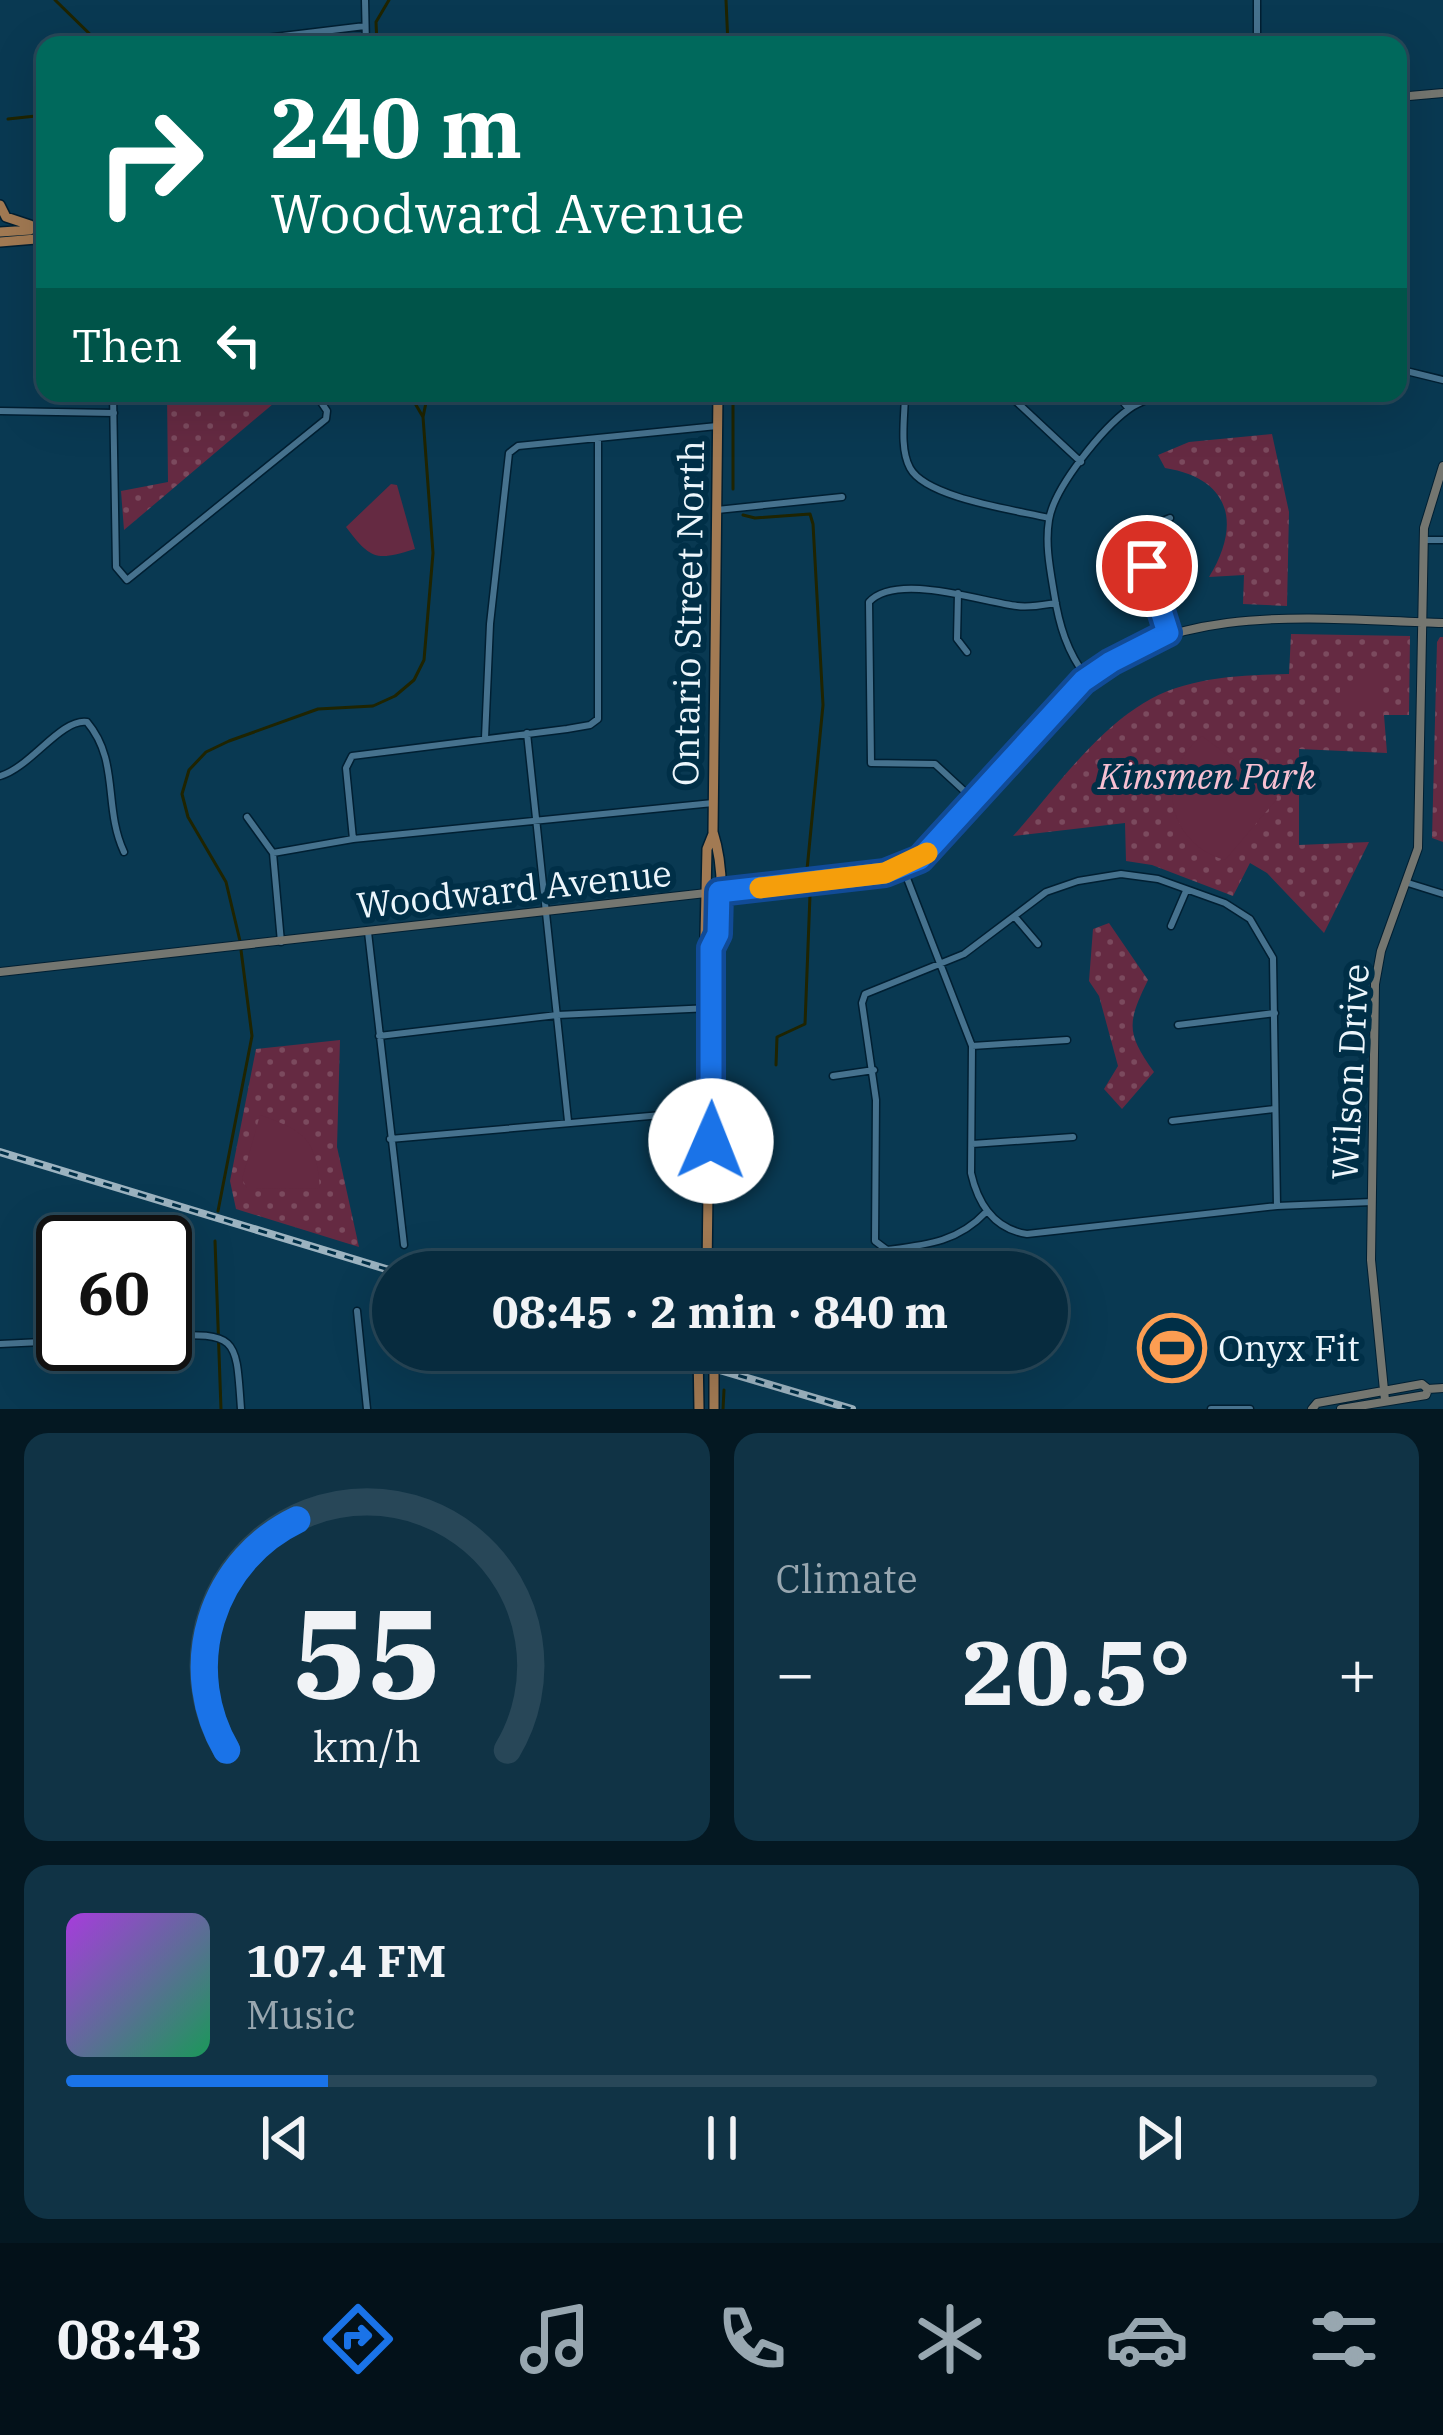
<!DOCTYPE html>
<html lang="en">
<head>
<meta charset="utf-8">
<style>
  :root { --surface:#072b3e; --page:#103345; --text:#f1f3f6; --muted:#98a7b0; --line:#284758; --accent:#1a73e8 }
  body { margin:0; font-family:"IBM Plex Serif",serif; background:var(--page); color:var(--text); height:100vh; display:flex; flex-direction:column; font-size:45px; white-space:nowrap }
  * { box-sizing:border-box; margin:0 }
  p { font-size:39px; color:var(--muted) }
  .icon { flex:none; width:66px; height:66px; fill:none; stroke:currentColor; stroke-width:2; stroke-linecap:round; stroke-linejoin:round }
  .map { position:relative; height:1409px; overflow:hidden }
  .panel { display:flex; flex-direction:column; gap:24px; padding:24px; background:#041822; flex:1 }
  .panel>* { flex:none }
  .banner { position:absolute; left:36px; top:36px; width:1371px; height:366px; border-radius:24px; box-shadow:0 12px 48px #0002,0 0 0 3px var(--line); background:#00695c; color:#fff; overflow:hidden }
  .speed { position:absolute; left:36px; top:1215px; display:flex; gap:24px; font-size:60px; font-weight:700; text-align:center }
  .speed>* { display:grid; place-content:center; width:156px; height:156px; border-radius:50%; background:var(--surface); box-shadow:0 12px 48px #0002,0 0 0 3px var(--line); line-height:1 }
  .speed .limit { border:6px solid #111; border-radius:18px; background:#fff; color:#111 }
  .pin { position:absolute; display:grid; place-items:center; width:102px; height:102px; color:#fff; margin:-51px; border:6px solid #fff; border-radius:50%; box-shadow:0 3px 12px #0007 }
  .me { position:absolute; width:132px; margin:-66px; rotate:1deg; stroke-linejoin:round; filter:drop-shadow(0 0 9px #0008) }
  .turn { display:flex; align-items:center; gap:42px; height:252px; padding:0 36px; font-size:54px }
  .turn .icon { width:156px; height:156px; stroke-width:2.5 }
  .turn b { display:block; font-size:84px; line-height:102px }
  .then { display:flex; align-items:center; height:114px; padding:0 36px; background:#0003; gap:24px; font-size:45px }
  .big { font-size:90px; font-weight:700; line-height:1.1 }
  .panel .tile { flex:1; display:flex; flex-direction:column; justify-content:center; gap:18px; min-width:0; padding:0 42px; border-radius:24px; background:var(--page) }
  .panel .dial { align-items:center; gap:0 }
  .dial svg { height:312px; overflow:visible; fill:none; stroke:var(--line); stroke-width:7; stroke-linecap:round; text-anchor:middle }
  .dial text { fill:var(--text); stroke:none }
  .song { display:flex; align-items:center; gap:36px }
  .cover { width:144px; height:144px; border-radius:18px; background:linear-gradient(135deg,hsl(280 70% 55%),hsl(150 70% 35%)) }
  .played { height:12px; border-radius:6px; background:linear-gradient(90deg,var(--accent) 20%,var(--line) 20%) }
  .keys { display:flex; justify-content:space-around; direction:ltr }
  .heat { display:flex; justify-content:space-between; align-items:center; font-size:66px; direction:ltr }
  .panel .tiles { flex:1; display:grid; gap:24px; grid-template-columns:1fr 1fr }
  .tile:last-child { grid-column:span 2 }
  .trip { position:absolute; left:372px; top:1251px; width:696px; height:120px; border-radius:60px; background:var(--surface); box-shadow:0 12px 48px #0002,0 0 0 3px var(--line); font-weight:700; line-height:120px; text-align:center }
  .tabs { display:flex; height:192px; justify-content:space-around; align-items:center; background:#031119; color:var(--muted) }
  .tabs .icon { width:84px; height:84px }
  .tabs .active { color:var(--accent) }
  .tabs b { font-size:54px; color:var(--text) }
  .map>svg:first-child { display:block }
</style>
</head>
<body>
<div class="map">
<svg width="1443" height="1409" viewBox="0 0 1443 1409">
  <defs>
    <pattern id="grass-dots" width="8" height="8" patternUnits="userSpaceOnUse" patternTransform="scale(3)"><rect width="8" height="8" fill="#652a42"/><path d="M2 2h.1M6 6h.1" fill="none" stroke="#7b4a5e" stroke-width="1.8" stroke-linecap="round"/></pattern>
  </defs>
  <rect width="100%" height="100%" fill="#093952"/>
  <!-- grass -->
  <path fill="url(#grass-dots)" d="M 167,393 L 286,393 L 124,530 L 121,491 L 168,482 Z
    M 1272,434 L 1289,512 L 1287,606 L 1243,604 L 1244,575 L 1209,577 C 1241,525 1232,479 1165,468 L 1158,455 L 1189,442 Z
    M 1291,634 L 1410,636 L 1409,715 L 1384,715 L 1387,753 L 1299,749 L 1299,845 L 1369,842 L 1324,933 L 1267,873 L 1250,863 L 1233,896 L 1152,865 L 1126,861 L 1125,823 L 1013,836 C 1051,794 1088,740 1136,708 C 1180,677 1236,675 1289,674 Z
    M 1440,637 L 1443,637 L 1443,842 L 1432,838 L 1437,642 Z
    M 1109,923 L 1148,980 C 1127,1023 1126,1033 1154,1072 L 1122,1109 L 1104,1089 L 1118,1066 L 1099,996 L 1089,981 L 1093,929 Z
    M 340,1040 L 337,1147 L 359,1247 L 236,1209 L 230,1181 L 256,1049 Z"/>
  <!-- pitch -->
  <path fill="#652a42" d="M 391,484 L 397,485 L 415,549 C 376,561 371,560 346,527 Z
    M 1360,671 L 1378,671 L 1378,709 L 1340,709 L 1340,688 L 1360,688 Z
    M 1202,736 L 1276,791 L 1277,799 L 1225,860 C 1166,843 1154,773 1202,736 Z
    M 260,1115 C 306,1131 317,1141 320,1189 L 247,1188 L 242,1179 Z"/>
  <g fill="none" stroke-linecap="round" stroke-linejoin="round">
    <!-- stream -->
    <path stroke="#1f2401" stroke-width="3" d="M 55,0 L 101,45
      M 726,0 L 728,45
      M 377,45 L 376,22 L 389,0
      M 8,119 L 45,115
      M 409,393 L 423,417
      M 733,393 L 733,489
      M 743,515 L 755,518 L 810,514 L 813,524 L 823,705 L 807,870
      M 240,941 L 226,882 L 188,817 L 182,794 L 189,770 L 206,752 L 229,741 L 318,709 L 373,706 L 395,696 L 414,680 L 424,660 L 433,553 L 423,417 L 428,393
      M 776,1065 L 777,1037 L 805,1024 L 810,895
      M 218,1211 L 252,1036 L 241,950
      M 215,1241 L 221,1409
      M 723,1409 L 724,1390"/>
    <!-- street casing -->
    <g stroke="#001f32" stroke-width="9">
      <path id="street" d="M 365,0 L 366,45
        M 266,38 L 365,26
        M 1257,45 L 1257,0
        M 1398,369 L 1443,380
        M 113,393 L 116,567 L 127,580 L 326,419 L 327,411 L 315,393
        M 905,393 C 905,415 899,448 910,468 C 926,498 1016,510 1049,518
        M 1007,393 L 1081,462
        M 1116,393 L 1129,409
        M 0,411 L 114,413
        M 717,510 L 842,497
        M 1424,540 L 1443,540
        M 958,593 L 957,639 L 967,652
        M 1168,633 L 1144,543 L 1153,525 L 1170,518
        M 1087,678 C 1067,652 1059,625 1054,593 C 1050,569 1045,544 1049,520 C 1054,487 1103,428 1129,409 C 1139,402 1152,398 1163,393
        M 527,733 L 568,1121
        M 485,738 L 490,624 L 509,453 L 518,446 L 717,426
        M 0,776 C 30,768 61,718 87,722 C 120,761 103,807 124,852
        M 974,800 L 935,764 L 871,763 L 869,602 C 897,572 982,602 1017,606 C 1030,608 1043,605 1056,603
        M 247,817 L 273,853 L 281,942
        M 353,839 L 346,768 L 352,756 L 567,729 L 590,725 L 598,719 L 598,438
        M 273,853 L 353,839 L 713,803
        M 903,868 L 972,1046 L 971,1173 C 978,1204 994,1229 1027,1234 L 1277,1206 L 1372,1202
        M 1408,883 L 1443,894
        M 1015,917 L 1038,944
        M 1171,926 L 1186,891
        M 368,932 L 404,1245
        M 1178,1025 L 1275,1013
        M 379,1036 L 557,1015 L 711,1008
        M 972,1046 L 1067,1040
        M 833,1076 L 874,1070
        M 1172,1121 L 1274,1109
        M 390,1139 L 707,1111
        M 972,1144 L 1073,1137
        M 986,1212 C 958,1242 926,1245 887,1250 L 875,1241 L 876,1100 L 862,1003 L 865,994 L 964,954 L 1046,892 L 1078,881 L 1121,874 L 1158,879 L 1225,903 L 1250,919 L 1273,958 L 1277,1206
        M 357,1311 L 367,1409
        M 165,1336 C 239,1332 236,1339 241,1409
        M 0,1344 L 63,1341
        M 1211,1409 L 1250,1409"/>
    </g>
    <!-- secondary casing -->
    <g stroke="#001f32" stroke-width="10">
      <path id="secondary" d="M 1398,97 L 1443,93
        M 0,972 L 885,873 L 919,859 L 936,846 C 983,792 1028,729 1082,682 C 1177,599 1325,620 1443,623
        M 1385,1400 L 1371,1260 L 1375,984 L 1381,951 L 1418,848 L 1424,528 L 1443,466
        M 1312,1409 L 1317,1403 L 1422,1384 L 1428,1389 L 1443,1388
        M 1341,1409 L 1426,1395 L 1428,1389"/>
    </g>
    <!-- primary casing -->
    <g stroke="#001f32" stroke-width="12">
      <path id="primary" d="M 0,205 L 6,217 L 30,225 L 41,234
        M 0,232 L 30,230
        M 0,242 L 36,239 L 45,234
        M 711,948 C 726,917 723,863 713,832 L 718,393
        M 707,1272 L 711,948 L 705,936 L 707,849 L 713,834
        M 698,1350 L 699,1409
        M 714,1409 L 714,1350"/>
    </g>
    <!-- street -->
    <use href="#street" stroke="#46728e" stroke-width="6"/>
    <!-- secondary -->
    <use href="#secondary" stroke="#747670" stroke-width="8"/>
    <!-- primary -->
    <use href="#primary" stroke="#a27a53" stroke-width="9"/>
    <!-- rail casing -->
    <g stroke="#9cb3c0" stroke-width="8">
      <path id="rail" d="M 0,1152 L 396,1272
        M 622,1350 L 665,1363
        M 652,1350 L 852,1409"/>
    </g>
    <!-- rail -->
    <use href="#rail" stroke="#002f47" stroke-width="3" stroke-dasharray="9" stroke-linecap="butt"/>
  </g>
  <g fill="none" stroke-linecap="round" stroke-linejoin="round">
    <!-- route casing -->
    <g stroke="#114b97" stroke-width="30">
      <path id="route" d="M 711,1141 L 711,948 L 718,934 L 719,892 L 885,873 L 920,859 L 1083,681 L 1111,662 L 1168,633 L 1147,566"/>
    </g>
    <!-- route -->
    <use href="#route" stroke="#1a73e8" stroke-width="21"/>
    <!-- slow -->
    <path stroke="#f59e0b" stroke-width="21" d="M 760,888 L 885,873 L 927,853"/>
  </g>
  <!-- icons -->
  <defs>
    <g id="stadium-ring" transform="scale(3.45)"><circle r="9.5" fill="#002f47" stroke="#fc9d52" stroke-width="1.5"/><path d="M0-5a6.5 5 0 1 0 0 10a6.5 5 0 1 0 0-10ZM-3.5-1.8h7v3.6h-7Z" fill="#fc9d52"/></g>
  </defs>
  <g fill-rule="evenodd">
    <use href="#stadium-ring" x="1172" y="1348"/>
  </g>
  <g text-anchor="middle" stroke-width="12" stroke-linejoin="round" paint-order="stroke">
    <!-- street labels -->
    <g font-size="36" fill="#ecf6fc" stroke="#002f47">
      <text transform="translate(688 613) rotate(-89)" y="13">Ontario Street North</text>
      <text transform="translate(514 889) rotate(-6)" y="13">Woodward Avenue</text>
      <text transform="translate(1350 1072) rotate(-87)" y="13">Wilson Drive</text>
    </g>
    <!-- park labels -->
    <g font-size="36" font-style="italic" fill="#f7c0d2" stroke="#002f47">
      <text x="1207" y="789">Kinsmen Park</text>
    </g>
    <!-- poi labels -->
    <g font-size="36" fill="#ecf6fc" stroke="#002f47" text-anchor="start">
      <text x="1218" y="1361">Onyx Fit</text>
    </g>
  </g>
</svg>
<div class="speed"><div class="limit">60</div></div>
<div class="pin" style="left:1147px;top:566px;background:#d93025"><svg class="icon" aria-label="arrive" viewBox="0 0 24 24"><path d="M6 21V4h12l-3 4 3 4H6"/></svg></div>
<svg class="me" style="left:711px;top:1141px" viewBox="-20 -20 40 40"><circle r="19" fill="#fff"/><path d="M0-13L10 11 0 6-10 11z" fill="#1a73e8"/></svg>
<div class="trip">08:45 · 2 min · 840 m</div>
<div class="banner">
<div class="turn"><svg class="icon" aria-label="right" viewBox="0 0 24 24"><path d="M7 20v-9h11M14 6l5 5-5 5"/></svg><div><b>240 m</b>Woodward Avenue</div></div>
<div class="then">Then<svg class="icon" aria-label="left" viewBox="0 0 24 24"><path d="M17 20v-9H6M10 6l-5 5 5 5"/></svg></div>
</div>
</div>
<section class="panel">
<div class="tiles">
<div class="tile dial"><svg viewBox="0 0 100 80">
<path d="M14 69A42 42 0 1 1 86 69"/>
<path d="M14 69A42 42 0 0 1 32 10" stroke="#1a73e8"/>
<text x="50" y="56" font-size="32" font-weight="700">55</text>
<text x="50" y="72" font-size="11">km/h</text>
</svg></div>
<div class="tile"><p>Climate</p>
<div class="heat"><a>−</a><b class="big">20.5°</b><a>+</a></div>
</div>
<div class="tile">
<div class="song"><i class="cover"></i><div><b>107.4 FM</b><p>Music</p></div></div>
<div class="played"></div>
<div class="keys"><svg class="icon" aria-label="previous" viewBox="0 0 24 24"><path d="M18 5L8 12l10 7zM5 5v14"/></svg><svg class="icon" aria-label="pause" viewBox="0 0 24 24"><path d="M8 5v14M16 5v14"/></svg><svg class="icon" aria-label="next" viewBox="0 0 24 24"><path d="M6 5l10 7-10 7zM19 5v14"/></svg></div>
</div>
</div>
</section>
<nav class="tabs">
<b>08:43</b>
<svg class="icon active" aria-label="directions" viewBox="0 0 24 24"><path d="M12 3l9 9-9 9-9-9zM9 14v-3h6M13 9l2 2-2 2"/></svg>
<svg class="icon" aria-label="music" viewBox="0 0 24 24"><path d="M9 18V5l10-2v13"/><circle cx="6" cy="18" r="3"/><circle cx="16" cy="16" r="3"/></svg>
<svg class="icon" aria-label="phone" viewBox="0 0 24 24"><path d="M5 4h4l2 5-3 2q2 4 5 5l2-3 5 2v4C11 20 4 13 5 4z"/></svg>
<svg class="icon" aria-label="climate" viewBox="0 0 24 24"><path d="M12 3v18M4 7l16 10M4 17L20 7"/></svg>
<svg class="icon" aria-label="car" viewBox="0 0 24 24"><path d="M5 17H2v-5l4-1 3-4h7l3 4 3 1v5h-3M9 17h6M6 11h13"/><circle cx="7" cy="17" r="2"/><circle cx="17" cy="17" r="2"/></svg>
<svg class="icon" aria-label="filters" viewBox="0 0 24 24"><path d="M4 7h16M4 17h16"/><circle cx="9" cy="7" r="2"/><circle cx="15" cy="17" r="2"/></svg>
</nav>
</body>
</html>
